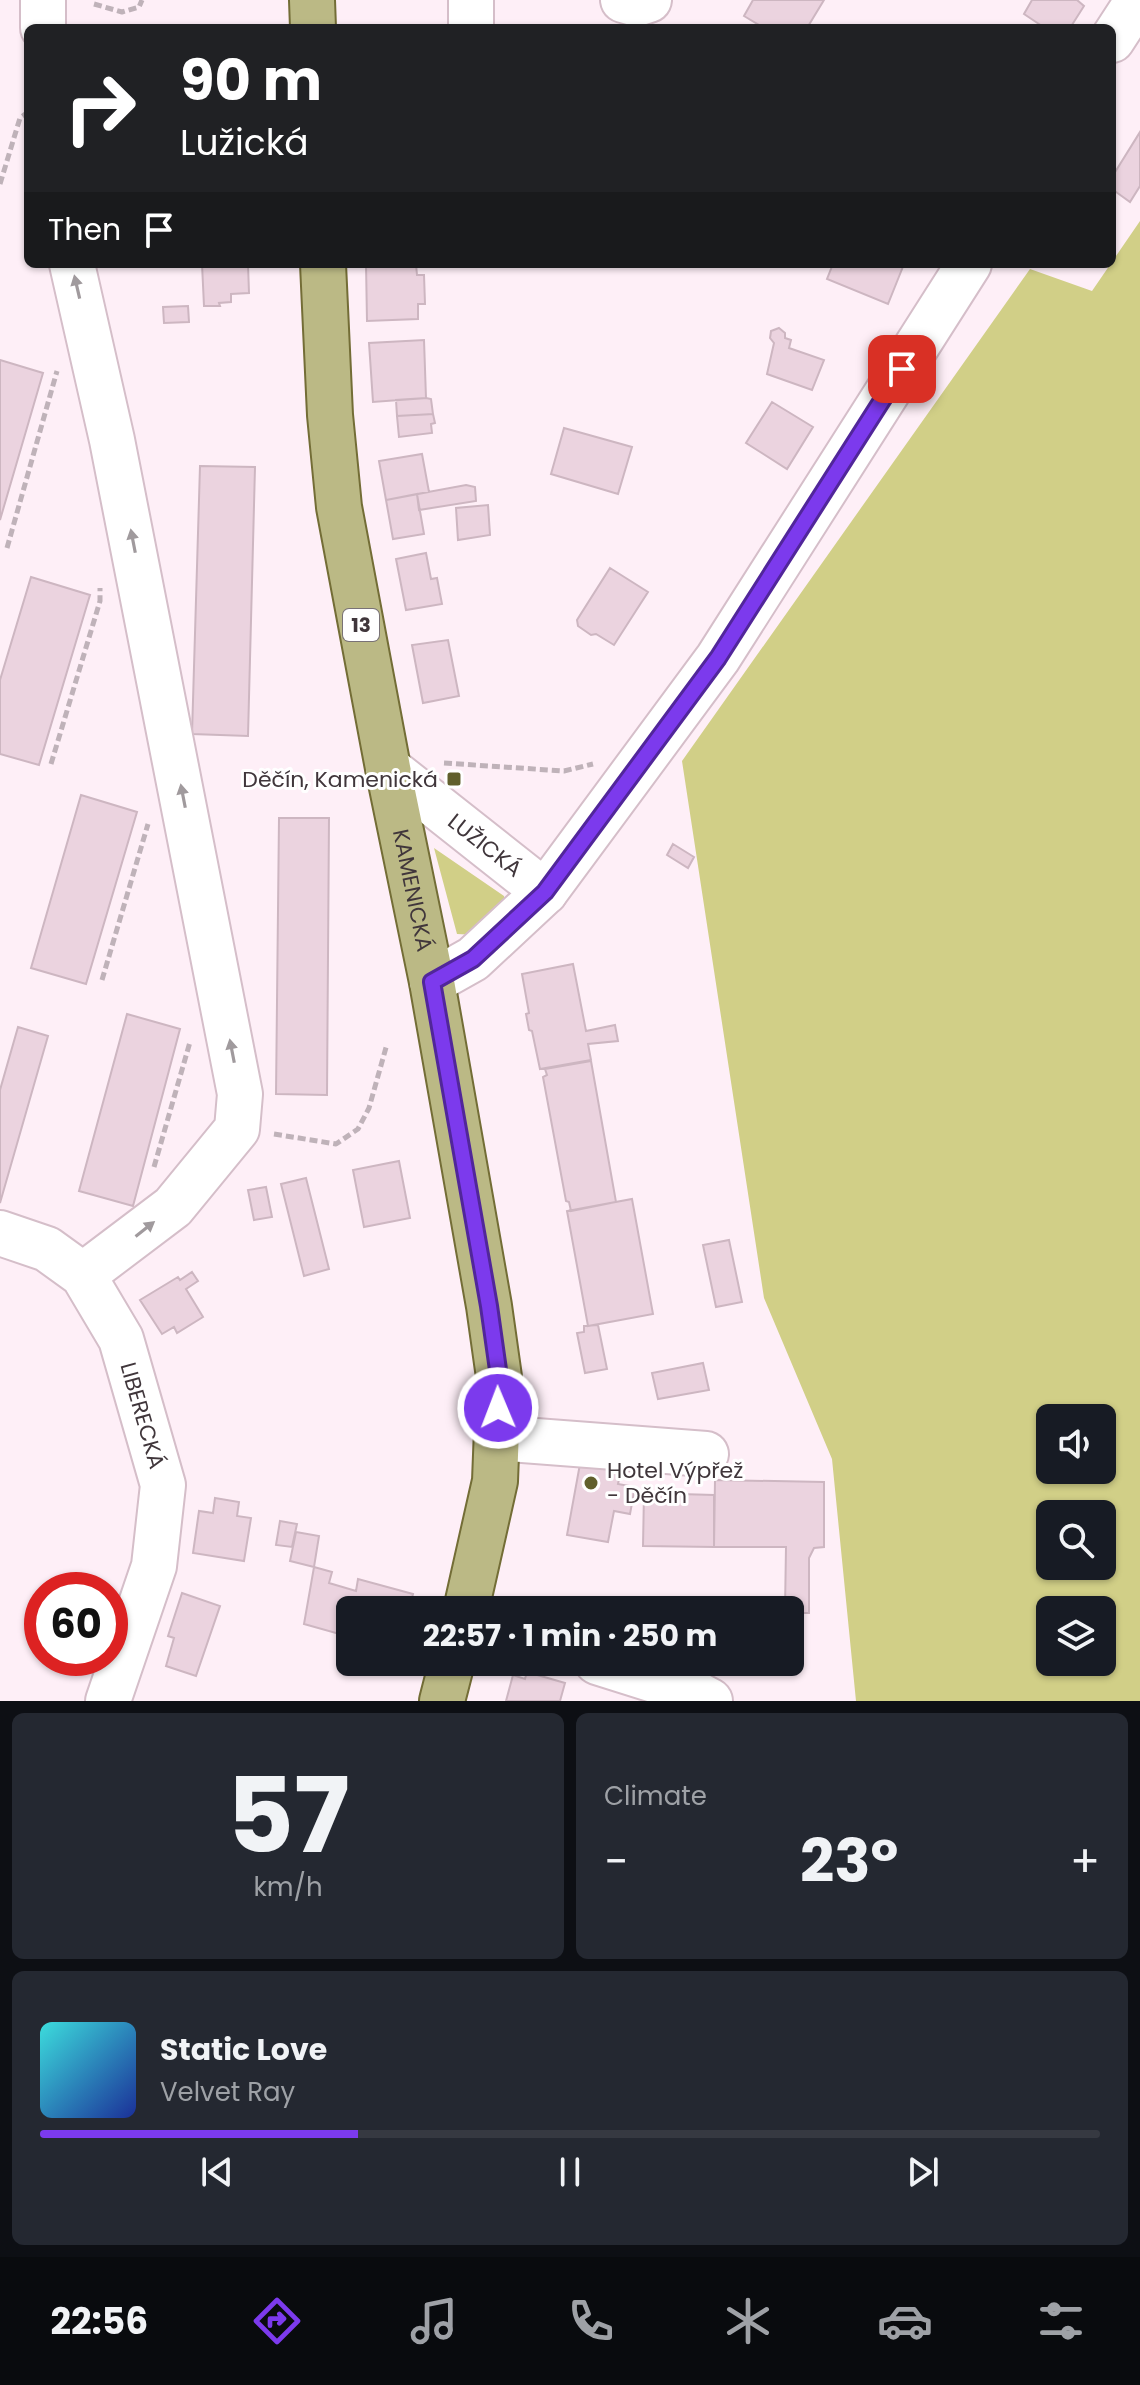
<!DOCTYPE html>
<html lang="en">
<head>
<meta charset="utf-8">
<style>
  :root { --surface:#171b24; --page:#242831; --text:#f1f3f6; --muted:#9ea1a6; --line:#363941; --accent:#7c3aed }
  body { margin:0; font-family:Poppins,sans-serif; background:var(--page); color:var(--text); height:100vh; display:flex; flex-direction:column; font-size:30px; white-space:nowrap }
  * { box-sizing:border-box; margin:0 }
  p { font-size:26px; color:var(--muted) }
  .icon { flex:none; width:44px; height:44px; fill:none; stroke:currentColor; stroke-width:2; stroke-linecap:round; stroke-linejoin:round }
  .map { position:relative; height:1701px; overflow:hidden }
  .panel { display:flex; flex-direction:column; gap:12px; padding:12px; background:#0d0f14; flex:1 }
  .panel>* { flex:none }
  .hud { position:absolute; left:24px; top:24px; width:1092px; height:244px; border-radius:12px; box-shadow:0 2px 6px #0004; background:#202124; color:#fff; overflow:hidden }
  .tools { position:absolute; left:1036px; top:1404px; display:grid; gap:16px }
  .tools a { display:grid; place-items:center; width:80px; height:80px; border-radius:12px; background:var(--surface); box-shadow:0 2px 6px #0004; font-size:40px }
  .speed { position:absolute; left:24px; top:1572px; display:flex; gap:16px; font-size:40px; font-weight:700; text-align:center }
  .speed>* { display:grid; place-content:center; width:104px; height:104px; border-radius:50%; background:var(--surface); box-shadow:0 2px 6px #0004; line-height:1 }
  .speed .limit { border:12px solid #d22; background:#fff; color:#111 }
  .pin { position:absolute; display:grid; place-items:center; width:68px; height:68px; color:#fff; margin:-34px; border-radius:16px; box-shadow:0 4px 12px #0006 }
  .me { position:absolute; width:88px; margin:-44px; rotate:359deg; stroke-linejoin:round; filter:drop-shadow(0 0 6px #0008) }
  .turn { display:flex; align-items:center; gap:28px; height:168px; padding:0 24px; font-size:36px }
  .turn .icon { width:104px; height:104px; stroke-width:2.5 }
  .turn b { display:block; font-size:56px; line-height:68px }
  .then { display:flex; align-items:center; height:76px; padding:0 24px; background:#0003; gap:16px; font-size:30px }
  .big { font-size:60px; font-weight:700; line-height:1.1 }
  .panel .tile { flex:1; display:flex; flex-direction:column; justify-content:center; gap:12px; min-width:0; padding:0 28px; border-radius:12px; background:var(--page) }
  .panel .dial { align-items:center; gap:0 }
  .dial b { font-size:104px; line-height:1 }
  .song { display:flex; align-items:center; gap:24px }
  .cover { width:96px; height:96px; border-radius:12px; background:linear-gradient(135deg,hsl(180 70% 55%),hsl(230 70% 35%)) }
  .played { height:8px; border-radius:4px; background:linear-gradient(90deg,var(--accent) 30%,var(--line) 30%) }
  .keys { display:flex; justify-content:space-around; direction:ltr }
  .heat { display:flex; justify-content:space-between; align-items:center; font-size:44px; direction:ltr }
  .panel .tiles { flex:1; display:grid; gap:12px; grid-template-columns:1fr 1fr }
  .tile:last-child { grid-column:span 2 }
  .trip { position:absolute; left:336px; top:1596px; width:468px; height:80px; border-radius:12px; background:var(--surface); box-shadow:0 2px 6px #0004; font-weight:700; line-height:80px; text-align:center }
  .dock { display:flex; height:128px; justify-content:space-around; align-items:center; background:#090b0e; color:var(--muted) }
  .dock .icon { width:56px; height:56px }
  .dock .selected { color:var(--accent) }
  .dock b { font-size:36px; color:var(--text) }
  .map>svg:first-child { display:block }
</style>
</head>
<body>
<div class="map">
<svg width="1140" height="1701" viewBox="0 0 1140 1701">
  <rect width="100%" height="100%" fill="#feeff7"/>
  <!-- green -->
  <path fill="#d1cf87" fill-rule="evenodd" d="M 1140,221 L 1140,1701 L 856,1701 L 832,1459 L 764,1298 L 682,761 L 1030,269 L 1092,291 ZM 1050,1418 L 1102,1418 L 1102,1470 L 1050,1470 ZM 1050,1514 L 1102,1514 L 1102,1566 L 1050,1566 ZM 1050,1610 L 1102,1610 L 1102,1662 L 1050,1662 Z
    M 434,848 L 504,896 L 507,916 L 477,935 L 457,934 Z"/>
  <!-- building -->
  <path fill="#ebd3df" stroke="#cdb6c1" stroke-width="2" d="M 753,0 L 824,0 L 807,28 L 764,28 L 744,16 Z
    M 1032,0 L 1077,0 L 1084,6 L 1070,28 L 1045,28 L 1024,14 Z
    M 1140,132 L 1140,186 L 1130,202 L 1112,189 L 1112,177 Z
    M 202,264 L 248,264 L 249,293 L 231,294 L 231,302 L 219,303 L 220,306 L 204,306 Z
    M 366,264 L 416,264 L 417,275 L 424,275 L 425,304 L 418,304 L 418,319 L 367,321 Z
    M 833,264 L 904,264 L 888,304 L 827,279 Z
    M 188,306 L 189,322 L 164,323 L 163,307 Z
    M 779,328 L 785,333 L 785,338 L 791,340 L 789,348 L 824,360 L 812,390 L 767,374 L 774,343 L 770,338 L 771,331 Z
    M 424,340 L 426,398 L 373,402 L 369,343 Z
    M 0,360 L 43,373 L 0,520 Z
    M 426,398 L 431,399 L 433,414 L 397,416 L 396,400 Z
    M 772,402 L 813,427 L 787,469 L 746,443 Z
    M 433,414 L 435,423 L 431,424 L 432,433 L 399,437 L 397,416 Z
    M 564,428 L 632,447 L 618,494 L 551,474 Z
    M 422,454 L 429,492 L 386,500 L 379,461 Z
    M 200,466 L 255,467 L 248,736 L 192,734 Z
    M 466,485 L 475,487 L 476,501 L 419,510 L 417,494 Z
    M 417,494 L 424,534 L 393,539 L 386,500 Z
    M 488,505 L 490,535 L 458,540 L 456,508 Z
    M 426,553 L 431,579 L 437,578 L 442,604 L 406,610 L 396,559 Z
    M 610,568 L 648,592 L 614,645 L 596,634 L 591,635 L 578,626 L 577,620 Z
    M 31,577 L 90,595 L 39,765 L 0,754 L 0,680 Z
    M 448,640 L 459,696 L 423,703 L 412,645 Z
    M 81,795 L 137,812 L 86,984 L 31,968 Z
    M 279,818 L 329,818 L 327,1095 L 276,1094 Z
    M 673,844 L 694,857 L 688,868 L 667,855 Z
    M 573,964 L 586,1031 L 615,1025 L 618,1041 L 588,1044 L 591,1060 L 540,1069 L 532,1031 L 529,1030 L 526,1014 L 529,1013 L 522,974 Z
    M 127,1014 L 180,1029 L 133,1206 L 79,1191 Z
    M 18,1027 L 48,1036 L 0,1203 L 0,1090 Z
    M 591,1061 L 616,1202 L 571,1211 L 569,1202 L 566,1201 L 543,1077 L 547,1075 L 545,1069 Z
    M 399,1161 L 410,1218 L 364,1227 L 353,1170 Z
    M 306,1178 L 329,1269 L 304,1276 L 281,1184 Z
    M 266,1187 L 272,1217 L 254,1220 L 248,1190 Z
    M 632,1199 L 653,1314 L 588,1326 L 567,1211 Z
    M 729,1240 L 742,1302 L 716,1307 L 703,1245 Z
    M 192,1272 L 198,1281 L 186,1289 L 203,1317 L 177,1333 L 174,1327 L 162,1334 L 140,1300 L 178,1277 L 180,1280 Z
    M 598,1325 L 607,1369 L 585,1373 L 577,1333 L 584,1332 L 584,1326 Z
    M 703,1363 L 709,1390 L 658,1399 L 652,1373 Z
    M 582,1453 L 623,1460 L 618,1484 L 635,1487 L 630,1514 L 614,1511 L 608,1542 L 567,1535 Z
    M 715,1480 L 824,1482 L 824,1547 L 814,1548 L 809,1558 L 809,1613 L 790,1613 L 790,1610 L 785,1610 L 786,1547 L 714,1547 Z
    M 644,1493 L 714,1495 L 714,1547 L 643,1546 Z
    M 215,1498 L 239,1502 L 237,1516 L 251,1518 L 244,1561 L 193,1553 L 199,1511 L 213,1513 Z
    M 280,1521 L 297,1524 L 292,1547 L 276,1545 Z
    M 296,1532 L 319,1536 L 314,1567 L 290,1561 Z
    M 314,1567 L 332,1572 L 329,1583 L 356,1591 L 358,1579 L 413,1594 L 409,1610 L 350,1610 L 350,1637 L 304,1624 Z
    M 182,1593 L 220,1606 L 196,1676 L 166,1666 L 174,1638 L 168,1636 Z
    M 527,1672 L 565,1683 L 560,1701 L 506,1701 L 513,1675 L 525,1679 Z"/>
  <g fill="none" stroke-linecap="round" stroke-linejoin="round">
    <!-- minor casing -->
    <g stroke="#d5bec9" stroke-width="48">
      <g id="minor">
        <path d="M 43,0 L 43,28"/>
        <path d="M 471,0 L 471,28"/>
        <path d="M 623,0 L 637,4 L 649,0"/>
        <path d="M 1112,40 L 1138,0"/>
        <path d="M 72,264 L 112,440 L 240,1094 L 237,1129 L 173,1207 L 83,1275"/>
        <path id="s1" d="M 388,768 L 545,892"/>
        <path d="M 432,982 L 473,959 L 545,892 L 718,658 L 969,264"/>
        <path id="s2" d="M 0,1233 L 47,1249 L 83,1275 L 121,1339 L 163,1485 L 154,1566 L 108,1701"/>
        <path d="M 497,1438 L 706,1454"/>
        <path d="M 597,1662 L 695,1693 L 710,1701"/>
      </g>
    </g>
    <!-- major casing -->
    <g stroke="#736d36" stroke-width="48">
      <g id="major">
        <path d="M 312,0 L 313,28"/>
        <path id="s3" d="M 323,264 L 330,415 L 339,507 L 388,768 L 432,982 L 489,1306 L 499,1377 L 495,1481 L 466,1610"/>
        <path d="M 442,1701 L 452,1662"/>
      </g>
    </g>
    <!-- path -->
    <path stroke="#bfb2b9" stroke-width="5" stroke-dasharray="8 4" stroke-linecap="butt" d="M 94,4 L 122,12 L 139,7 L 142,0
      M 0,184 L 20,118 L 28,112
      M 7,548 L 57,371
      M 444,763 L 564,771 L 593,764
      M 51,764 L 100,601 L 100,588
      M 102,980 L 148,824
      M 274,1134 L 336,1144 L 358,1129 L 369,1108 L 387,1044
      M 154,1167 L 190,1042"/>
    <!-- minor -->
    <use href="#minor" stroke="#fff" stroke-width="44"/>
    <!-- major -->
    <use href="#major" stroke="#bbb985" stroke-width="44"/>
  </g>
  <!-- one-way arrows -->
  <defs><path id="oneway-solid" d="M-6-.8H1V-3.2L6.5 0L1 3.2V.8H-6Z" transform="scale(2)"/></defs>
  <g fill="#a09a9d">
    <use href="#oneway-solid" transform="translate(77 287) rotate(-103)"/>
    <use href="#oneway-solid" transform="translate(133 541) rotate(-101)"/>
    <use href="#oneway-solid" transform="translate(183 796) rotate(-101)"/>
    <use href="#oneway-solid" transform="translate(232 1051) rotate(-101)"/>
    <use href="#oneway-solid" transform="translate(145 1229) rotate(-38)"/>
  </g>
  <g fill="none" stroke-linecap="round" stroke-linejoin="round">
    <!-- route casing -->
    <g stroke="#51269a" stroke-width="20">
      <path id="route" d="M 498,1408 L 499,1377 L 489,1306 L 432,982 L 473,959 L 545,892 L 718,658 L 902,369"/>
    </g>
    <!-- route -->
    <use href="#route" stroke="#7c3aed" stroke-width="14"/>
  </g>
  <!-- markers -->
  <g fill="#615f2c" stroke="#fff" stroke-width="3">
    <rect x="446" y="771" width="16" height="16" rx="4"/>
    <circle cx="591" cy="1483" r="8"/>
  </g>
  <g text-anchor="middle" stroke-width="6" stroke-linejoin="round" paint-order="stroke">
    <!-- shield labels -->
    <rect fill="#fff" stroke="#797276" stroke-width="2" x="343" y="609" width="36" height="32" rx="6"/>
    <g font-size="20" font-weight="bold" fill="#40363b">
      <text x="361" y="632">13</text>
    </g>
    <!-- poi labels -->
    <g font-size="22" fill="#40363b" stroke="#fff" text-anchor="end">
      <text x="438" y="787">Děčín, Kamenická</text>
      <text x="607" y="1478" text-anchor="start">Hotel Výpřež<tspan x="607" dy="25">- Děčín</tspan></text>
    </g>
    <!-- street labels -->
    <g font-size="22" fill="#40363b" stroke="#fff">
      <text dy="8" stroke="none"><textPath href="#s1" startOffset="124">LUŽICKÁ</textPath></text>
      <text dy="8" stroke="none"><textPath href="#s3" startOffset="634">KAMENICKÁ</textPath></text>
      <text dy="8" stroke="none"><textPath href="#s2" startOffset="248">LIBERECKÁ</textPath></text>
    </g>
  </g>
</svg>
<div class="tools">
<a><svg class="icon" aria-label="sound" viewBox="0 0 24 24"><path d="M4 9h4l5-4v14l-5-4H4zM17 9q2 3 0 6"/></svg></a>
<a><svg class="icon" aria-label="search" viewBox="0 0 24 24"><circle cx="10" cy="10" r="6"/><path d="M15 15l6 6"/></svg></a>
<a><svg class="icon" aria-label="layers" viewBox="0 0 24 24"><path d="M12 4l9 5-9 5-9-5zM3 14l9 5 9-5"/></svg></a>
</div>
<div class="speed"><div class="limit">60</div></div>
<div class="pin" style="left:902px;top:369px;background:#d93025"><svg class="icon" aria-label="arrive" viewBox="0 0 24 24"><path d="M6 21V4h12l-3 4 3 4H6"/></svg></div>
<svg class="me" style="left:498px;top:1408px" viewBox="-20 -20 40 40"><circle r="17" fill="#7c3aed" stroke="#fff" stroke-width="3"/><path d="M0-11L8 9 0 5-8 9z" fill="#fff"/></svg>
<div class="trip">22:57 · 1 min · 250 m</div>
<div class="hud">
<div class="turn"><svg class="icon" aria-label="right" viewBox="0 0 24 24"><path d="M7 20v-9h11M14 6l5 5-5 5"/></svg><div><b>90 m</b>Lužická</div></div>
<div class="then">Then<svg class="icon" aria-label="arrive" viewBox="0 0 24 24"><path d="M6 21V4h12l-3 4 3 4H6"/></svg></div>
</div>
</div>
<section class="panel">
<div class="tiles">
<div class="tile dial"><b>57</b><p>km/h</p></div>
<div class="tile"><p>Climate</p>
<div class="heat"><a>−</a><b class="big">23°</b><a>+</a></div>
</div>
<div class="tile">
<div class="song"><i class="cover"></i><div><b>Static Love</b><p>Velvet Ray</p></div></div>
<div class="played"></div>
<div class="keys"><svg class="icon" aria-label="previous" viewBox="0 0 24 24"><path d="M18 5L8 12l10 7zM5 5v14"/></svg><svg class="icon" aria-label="pause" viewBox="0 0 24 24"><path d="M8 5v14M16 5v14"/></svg><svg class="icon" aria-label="next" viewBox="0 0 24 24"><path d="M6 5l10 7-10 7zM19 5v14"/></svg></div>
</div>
</div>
</section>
<nav class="dock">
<b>22:56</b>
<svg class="icon selected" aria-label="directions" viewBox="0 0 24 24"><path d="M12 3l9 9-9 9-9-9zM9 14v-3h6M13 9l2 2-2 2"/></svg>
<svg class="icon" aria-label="music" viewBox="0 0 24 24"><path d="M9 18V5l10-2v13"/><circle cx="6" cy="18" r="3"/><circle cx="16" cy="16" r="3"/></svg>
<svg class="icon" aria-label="phone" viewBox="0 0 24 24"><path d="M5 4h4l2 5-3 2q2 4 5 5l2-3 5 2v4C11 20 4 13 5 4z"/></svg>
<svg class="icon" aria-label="climate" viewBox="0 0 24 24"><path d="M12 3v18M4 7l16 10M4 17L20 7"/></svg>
<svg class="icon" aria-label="car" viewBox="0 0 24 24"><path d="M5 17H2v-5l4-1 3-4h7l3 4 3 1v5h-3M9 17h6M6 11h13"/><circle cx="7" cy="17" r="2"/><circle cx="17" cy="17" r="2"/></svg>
<svg class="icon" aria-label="filters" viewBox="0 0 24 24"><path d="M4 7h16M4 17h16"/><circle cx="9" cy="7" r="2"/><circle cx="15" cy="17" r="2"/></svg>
</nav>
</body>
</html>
